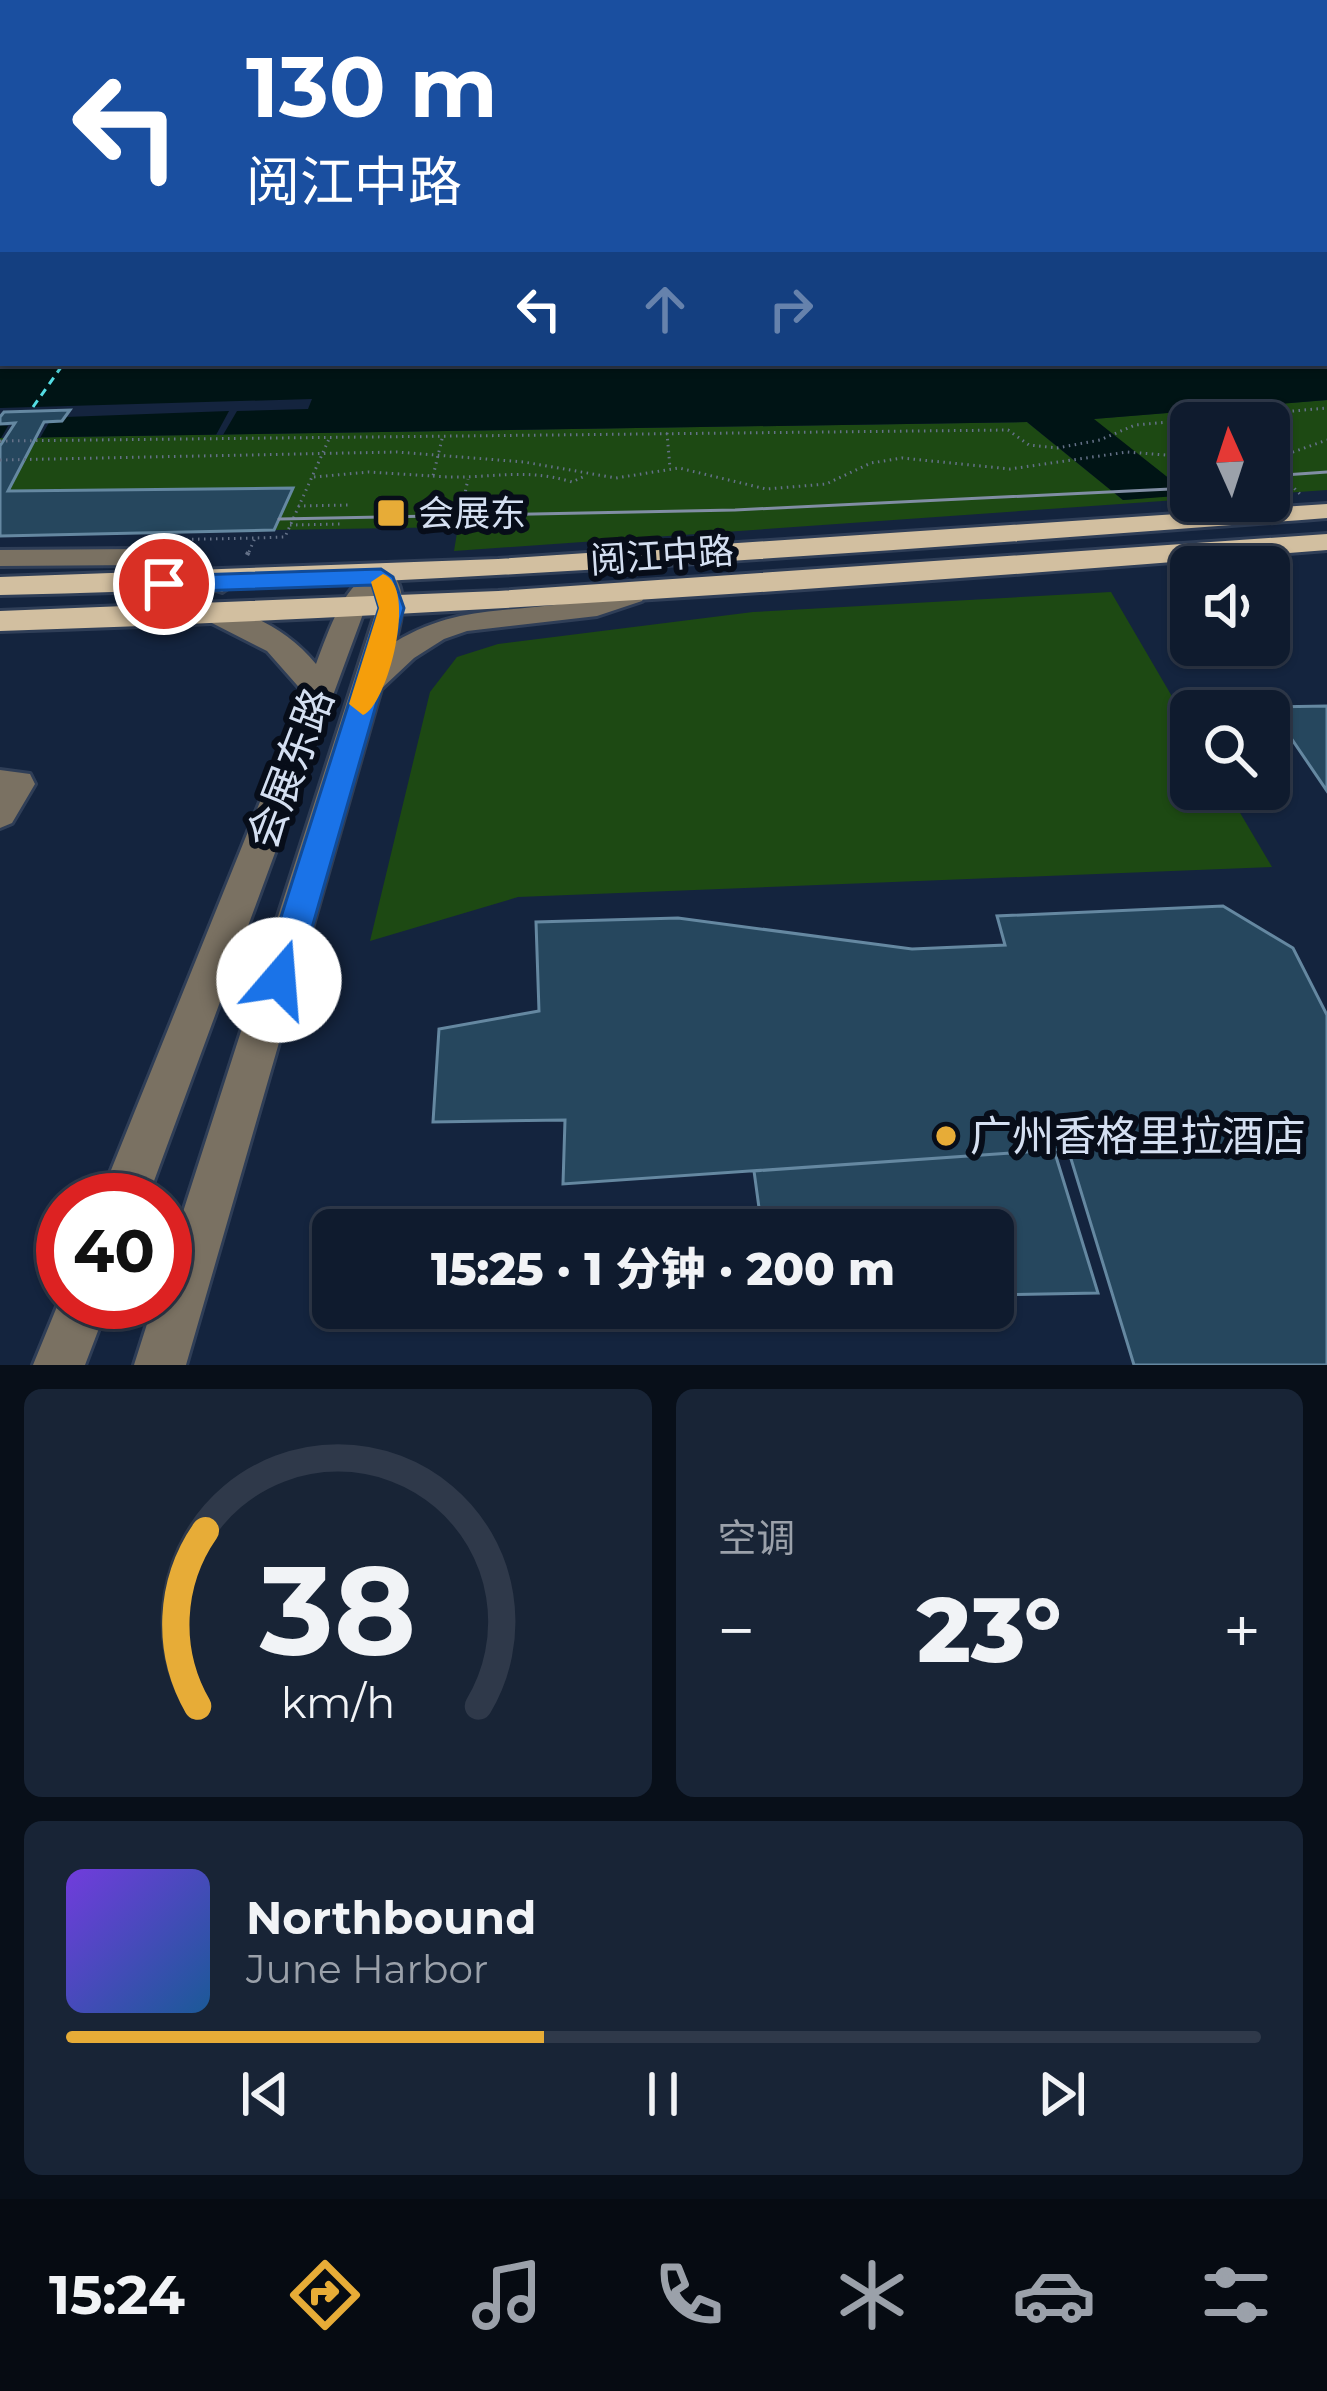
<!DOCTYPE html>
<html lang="zh">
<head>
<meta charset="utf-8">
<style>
  :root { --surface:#0f1b2e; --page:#182436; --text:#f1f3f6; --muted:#9ba1aa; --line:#2f394a; --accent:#e7ac37 }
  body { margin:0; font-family:Montserrat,"Noto Sans SC",sans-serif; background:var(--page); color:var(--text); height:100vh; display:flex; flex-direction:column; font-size:45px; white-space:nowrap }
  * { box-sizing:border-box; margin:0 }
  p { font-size:39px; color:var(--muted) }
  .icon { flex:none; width:66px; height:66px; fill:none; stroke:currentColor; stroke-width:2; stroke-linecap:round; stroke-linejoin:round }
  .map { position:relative; height:1365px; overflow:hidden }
  .sheet { display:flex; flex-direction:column; gap:24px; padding:24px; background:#080f19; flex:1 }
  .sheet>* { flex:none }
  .top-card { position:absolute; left:0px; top:0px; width:1329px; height:366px; box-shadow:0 3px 9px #0004,0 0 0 3px var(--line); background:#1a4fa0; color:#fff; overflow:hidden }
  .needle { width:78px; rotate:357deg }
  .buttons { position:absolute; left:1170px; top:402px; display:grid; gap:24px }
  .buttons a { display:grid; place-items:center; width:120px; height:120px; border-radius:18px; background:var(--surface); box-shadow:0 3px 9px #0004,0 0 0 3px var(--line); font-size:60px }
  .speed { position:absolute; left:36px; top:1173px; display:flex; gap:24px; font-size:60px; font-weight:700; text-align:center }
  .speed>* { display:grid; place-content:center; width:156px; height:156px; border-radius:50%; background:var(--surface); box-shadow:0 3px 9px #0004,0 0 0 3px var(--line); line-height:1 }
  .speed .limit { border:18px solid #d22; background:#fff; color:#111 }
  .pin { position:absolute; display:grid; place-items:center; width:102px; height:102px; color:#fff; margin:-51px; border:6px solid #fff; border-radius:50%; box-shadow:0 3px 12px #0007 }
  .me { position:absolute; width:132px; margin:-66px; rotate:18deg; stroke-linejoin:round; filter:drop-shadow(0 0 9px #0008) }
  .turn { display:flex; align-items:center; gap:42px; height:252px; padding:0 48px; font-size:54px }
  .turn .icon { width:156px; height:156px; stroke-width:2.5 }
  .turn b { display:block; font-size:84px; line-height:102px }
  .lanes { display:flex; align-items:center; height:114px; padding:0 48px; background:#0003; justify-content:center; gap:60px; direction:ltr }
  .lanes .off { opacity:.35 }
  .big { font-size:90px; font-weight:800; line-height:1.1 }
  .sheet .tile { flex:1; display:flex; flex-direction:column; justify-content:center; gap:18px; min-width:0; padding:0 42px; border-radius:18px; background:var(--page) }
  .sheet .dial { align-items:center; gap:0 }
  .dial svg { height:312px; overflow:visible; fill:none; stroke:var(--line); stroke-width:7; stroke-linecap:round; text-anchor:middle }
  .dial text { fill:var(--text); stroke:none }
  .song { display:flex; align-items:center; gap:36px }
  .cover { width:144px; height:144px; border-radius:18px; background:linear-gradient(135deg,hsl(260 70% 55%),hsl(210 70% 35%)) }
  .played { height:12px; border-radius:6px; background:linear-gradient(90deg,var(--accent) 40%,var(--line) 40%) }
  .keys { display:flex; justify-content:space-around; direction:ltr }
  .heat { display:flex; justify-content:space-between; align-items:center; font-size:66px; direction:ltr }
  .sheet .tiles { flex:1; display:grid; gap:24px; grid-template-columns:1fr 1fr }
  .tile:last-child { grid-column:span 2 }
  .trip { position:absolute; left:312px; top:1209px; width:702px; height:120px; border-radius:18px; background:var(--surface); box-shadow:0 3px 9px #0004,0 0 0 3px var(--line); font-weight:800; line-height:120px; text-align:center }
  .tab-bar { display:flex; height:192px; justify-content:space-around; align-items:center; background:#060b12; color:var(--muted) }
  .tab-bar .icon { width:84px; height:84px }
  .tab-bar .on { color:var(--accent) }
  .tab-bar b { font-size:54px; color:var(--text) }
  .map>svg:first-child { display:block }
</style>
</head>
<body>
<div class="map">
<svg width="1327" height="1365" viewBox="0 0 1327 1365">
  <rect width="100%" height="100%" fill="#14243e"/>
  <!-- green -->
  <path fill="#1d4913" d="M 1327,400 L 1327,490 L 1269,494 L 1269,423 L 1191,423 L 1191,499 L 454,551 L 458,527 L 274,530 L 292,488 L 0,492 L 0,438 L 1027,422 L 1123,500 L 1189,494 L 1092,419 Z
    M 1111,592 L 1191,729 L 1191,789 L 1226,789 L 1272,867 L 518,897 L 370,941 L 430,692 L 457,657 L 498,644 L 753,612 Z"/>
  <!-- water -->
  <path fill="#001415" d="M 0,152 L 3,363 L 1326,363 L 1327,152 L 1327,400 L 1094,419 L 1190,495 L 1123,500 L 1027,422 L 0,438 Z"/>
  <!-- pier -->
  <path fill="#14243e" d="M 312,399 L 308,409 L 237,411 L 223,435 L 216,435 L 229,411 L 65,417 L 50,421 L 40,438 L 1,438 L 8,426 L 0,425 L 0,408 Z"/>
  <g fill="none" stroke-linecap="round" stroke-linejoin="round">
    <!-- ferry -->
    <path stroke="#54dde4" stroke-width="3" stroke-dasharray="8 6" stroke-linecap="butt" d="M 33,407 L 64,363"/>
  </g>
  <!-- building -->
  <path fill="#26475e" stroke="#6588a1" stroke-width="3" d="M 70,410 L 62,421 L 44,422 L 8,491 L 293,488 L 274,530 L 0,536 L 0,446 L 15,423 L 0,424 L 0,417 L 4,412 Z
    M 1327,706 L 1327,791 L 1270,707 Z
    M 1223,906 L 1293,948 L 1327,1015 L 1327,1365 L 1134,1365 L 1068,1149 L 563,1184 L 565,1120 L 433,1122 L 439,1029 L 539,1011 L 536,922 L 678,918 L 912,949 L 1005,945 L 997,916 Z
    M 1054,1150 L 1098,1293 L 993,1295 L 993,1230 L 762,1230 L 754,1171 Z"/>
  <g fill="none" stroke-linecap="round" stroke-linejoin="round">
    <!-- minor casing -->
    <g stroke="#2f3e57" stroke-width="6">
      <path id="minor" d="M 143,549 L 231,577 L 235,583 L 222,592 L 141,565 L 0,566 L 0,550 Z
        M 381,568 C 411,578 402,618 395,642 C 455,606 502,613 568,603 C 591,599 610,591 632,585 L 646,594 L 642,601 L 597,616 L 467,631 L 444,639 L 414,658 L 381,689 L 186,1365 L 134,1365 L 154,1302 L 165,1302 L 165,1268 L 377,608 L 375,601 L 363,614 L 147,1200 L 99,1200 L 304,693 L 267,651 L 210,622 L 206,615 L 220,605 C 258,616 290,633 316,664 C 329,631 344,579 381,568 Z
        M 0,770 L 30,774 L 35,784 L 12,823 L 0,828 Z
        M 63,1292 L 63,1302 L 109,1302 L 85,1365 L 33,1365 Z"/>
    </g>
    <!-- major casing -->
    <g stroke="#2f3e57" stroke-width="6">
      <path id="major" d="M 1327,504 L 1327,518 C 885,551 443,585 0,595 L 0,577 L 498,559 Z
        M 1327,534 L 1327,550 C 885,585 443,617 0,631 L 0,611 L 498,591 Z"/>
    </g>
    <!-- highway casing -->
    <g stroke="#2f3e57" stroke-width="6">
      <path id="highway" d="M 1326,189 L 1327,189 L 1327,200 L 1326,200 Z"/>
    </g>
    <!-- path-far1 -->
    <path stroke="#647188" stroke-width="3" stroke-dasharray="1.5 4.5" stroke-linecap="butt" d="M 667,433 L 670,468
      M 0,441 L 1008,430 L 1029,445 L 1057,448 L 1100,440 L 1135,425 L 1327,408
      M 0,460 L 397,452 L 524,462 L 616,478 L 679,468 L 766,489 L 826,484 L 871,463 L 902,458 L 1010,469 L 1127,452 L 1191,457
      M 1270,460 L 1327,440
      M 1269,463 L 1301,495
      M 433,476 C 486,481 520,466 572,482 L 585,476
      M 314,477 L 369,472 L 433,476 L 443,435
      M 457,503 L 463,503 L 468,479
      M 298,506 L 348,505
      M 290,525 L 342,524
      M 156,540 L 255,538
      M 249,552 L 255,538 L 285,537 L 329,439"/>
    <!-- path -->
    <path stroke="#647188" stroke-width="4.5" stroke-dasharray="3 9" stroke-linecap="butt" d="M 247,555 L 250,549"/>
    <!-- minor -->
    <use href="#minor" fill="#7a7162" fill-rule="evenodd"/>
    <!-- major -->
    <use href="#major" fill="#d2bfa0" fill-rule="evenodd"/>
    <!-- highway -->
    <use href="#highway" fill="#f5deb9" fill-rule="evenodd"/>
    <!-- tram -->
    <path stroke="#818ea4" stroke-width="3" d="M 1269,476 L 1327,472
      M 279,519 L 735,510 L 1191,488"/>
  </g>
  <!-- sky -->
  <linearGradient id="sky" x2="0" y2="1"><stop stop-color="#0b1422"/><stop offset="0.44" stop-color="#344563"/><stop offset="1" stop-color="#344563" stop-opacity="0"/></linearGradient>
  <rect width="1327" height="343" fill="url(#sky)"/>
  <!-- route -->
  <path fill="#1a73e8" stroke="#114b97" stroke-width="3" d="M 381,569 L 393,577 L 404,608 L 297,980 L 292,992 L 279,998 L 266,992 L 261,980 L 379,608 L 372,585 L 164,592 L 152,584 L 164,576 Z"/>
  <!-- slow -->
  <path fill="#f59e0b" d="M 383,574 C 419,586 387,707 363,715 L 349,704 L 379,608 L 371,582 Z"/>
  <!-- markers -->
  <g fill="#e7ac37" stroke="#070d19" stroke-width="4.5">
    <rect x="376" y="498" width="30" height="30" rx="6"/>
    <circle cx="946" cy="1136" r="12"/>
  </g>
  <g text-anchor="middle" stroke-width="12" stroke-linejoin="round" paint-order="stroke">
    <!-- poi labels -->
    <g font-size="36" fill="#d4dff1" stroke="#070d19" text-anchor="start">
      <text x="418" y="526">会展东</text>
    </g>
    <!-- street labels -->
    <g font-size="36" fill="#d4dff1" stroke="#070d19">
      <text transform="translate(662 555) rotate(-4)" y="13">阅江中路</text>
    </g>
    <!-- near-street labels -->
    <g font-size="42" fill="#d4dff1" stroke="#070d19">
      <text transform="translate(290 768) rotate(-69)" y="15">会展东路</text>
    </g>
    <!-- near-poi labels -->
    <g font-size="42" fill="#d4dff1" stroke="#070d19" text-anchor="start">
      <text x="970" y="1151">广州香格里拉酒店</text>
    </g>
  </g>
</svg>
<div class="buttons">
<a><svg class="needle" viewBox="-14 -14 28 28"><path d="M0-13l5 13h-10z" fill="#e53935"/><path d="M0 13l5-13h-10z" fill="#9ba1aa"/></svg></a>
<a><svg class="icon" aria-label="sound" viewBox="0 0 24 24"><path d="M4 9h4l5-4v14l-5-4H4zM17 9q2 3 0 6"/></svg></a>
<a><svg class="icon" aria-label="search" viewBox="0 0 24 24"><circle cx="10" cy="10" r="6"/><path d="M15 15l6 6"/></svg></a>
</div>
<div class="speed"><div class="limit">40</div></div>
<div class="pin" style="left:164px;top:584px;background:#d93025"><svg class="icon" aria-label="arrive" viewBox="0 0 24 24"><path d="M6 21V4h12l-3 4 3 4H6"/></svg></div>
<svg class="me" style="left:279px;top:980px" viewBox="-20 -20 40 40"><circle r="19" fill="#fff"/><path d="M0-13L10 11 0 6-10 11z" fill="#1a73e8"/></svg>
<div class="trip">15:25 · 1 分钟 · 200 m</div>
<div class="top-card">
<div class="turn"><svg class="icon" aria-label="left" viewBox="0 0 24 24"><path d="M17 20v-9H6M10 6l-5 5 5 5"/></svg><div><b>130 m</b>阅江中路</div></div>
<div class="lanes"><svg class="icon" aria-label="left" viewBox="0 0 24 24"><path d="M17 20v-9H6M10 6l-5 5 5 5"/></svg><svg class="icon off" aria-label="ahead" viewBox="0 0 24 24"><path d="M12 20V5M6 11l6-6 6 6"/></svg><svg class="icon off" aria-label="right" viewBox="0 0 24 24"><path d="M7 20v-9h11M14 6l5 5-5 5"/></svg></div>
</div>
</div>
<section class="sheet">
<div class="tiles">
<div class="tile dial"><svg viewBox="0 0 100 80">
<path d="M14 69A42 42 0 1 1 86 69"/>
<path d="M14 69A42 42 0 0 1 16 24" stroke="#e7ac37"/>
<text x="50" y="56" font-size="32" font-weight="700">38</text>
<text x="50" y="72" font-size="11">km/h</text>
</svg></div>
<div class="tile"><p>空调</p>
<div class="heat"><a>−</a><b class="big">23°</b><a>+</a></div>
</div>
<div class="tile">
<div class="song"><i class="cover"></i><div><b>Northbound</b><p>June Harbor</p></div></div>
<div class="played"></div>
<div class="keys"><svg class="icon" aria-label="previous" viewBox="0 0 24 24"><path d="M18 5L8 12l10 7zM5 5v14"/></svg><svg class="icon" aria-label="pause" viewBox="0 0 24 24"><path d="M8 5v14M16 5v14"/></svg><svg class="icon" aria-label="next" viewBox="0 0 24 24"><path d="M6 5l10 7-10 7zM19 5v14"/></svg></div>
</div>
</div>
</section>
<nav class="tab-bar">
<b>15:24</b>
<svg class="icon on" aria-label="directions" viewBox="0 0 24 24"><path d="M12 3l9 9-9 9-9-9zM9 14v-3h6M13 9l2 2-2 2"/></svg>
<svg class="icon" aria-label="music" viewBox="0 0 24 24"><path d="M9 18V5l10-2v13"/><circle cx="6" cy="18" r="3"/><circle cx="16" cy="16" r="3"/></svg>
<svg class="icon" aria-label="phone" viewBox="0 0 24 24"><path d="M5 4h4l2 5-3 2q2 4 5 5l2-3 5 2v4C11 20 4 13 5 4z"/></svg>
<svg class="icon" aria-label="climate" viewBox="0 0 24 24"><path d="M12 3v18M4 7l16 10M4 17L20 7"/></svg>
<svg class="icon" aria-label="car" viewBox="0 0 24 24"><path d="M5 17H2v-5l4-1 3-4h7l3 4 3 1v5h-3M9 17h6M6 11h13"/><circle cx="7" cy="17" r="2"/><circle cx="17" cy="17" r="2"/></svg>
<svg class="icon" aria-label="filters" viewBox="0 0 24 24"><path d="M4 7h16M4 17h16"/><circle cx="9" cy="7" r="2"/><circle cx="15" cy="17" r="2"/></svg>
</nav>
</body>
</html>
